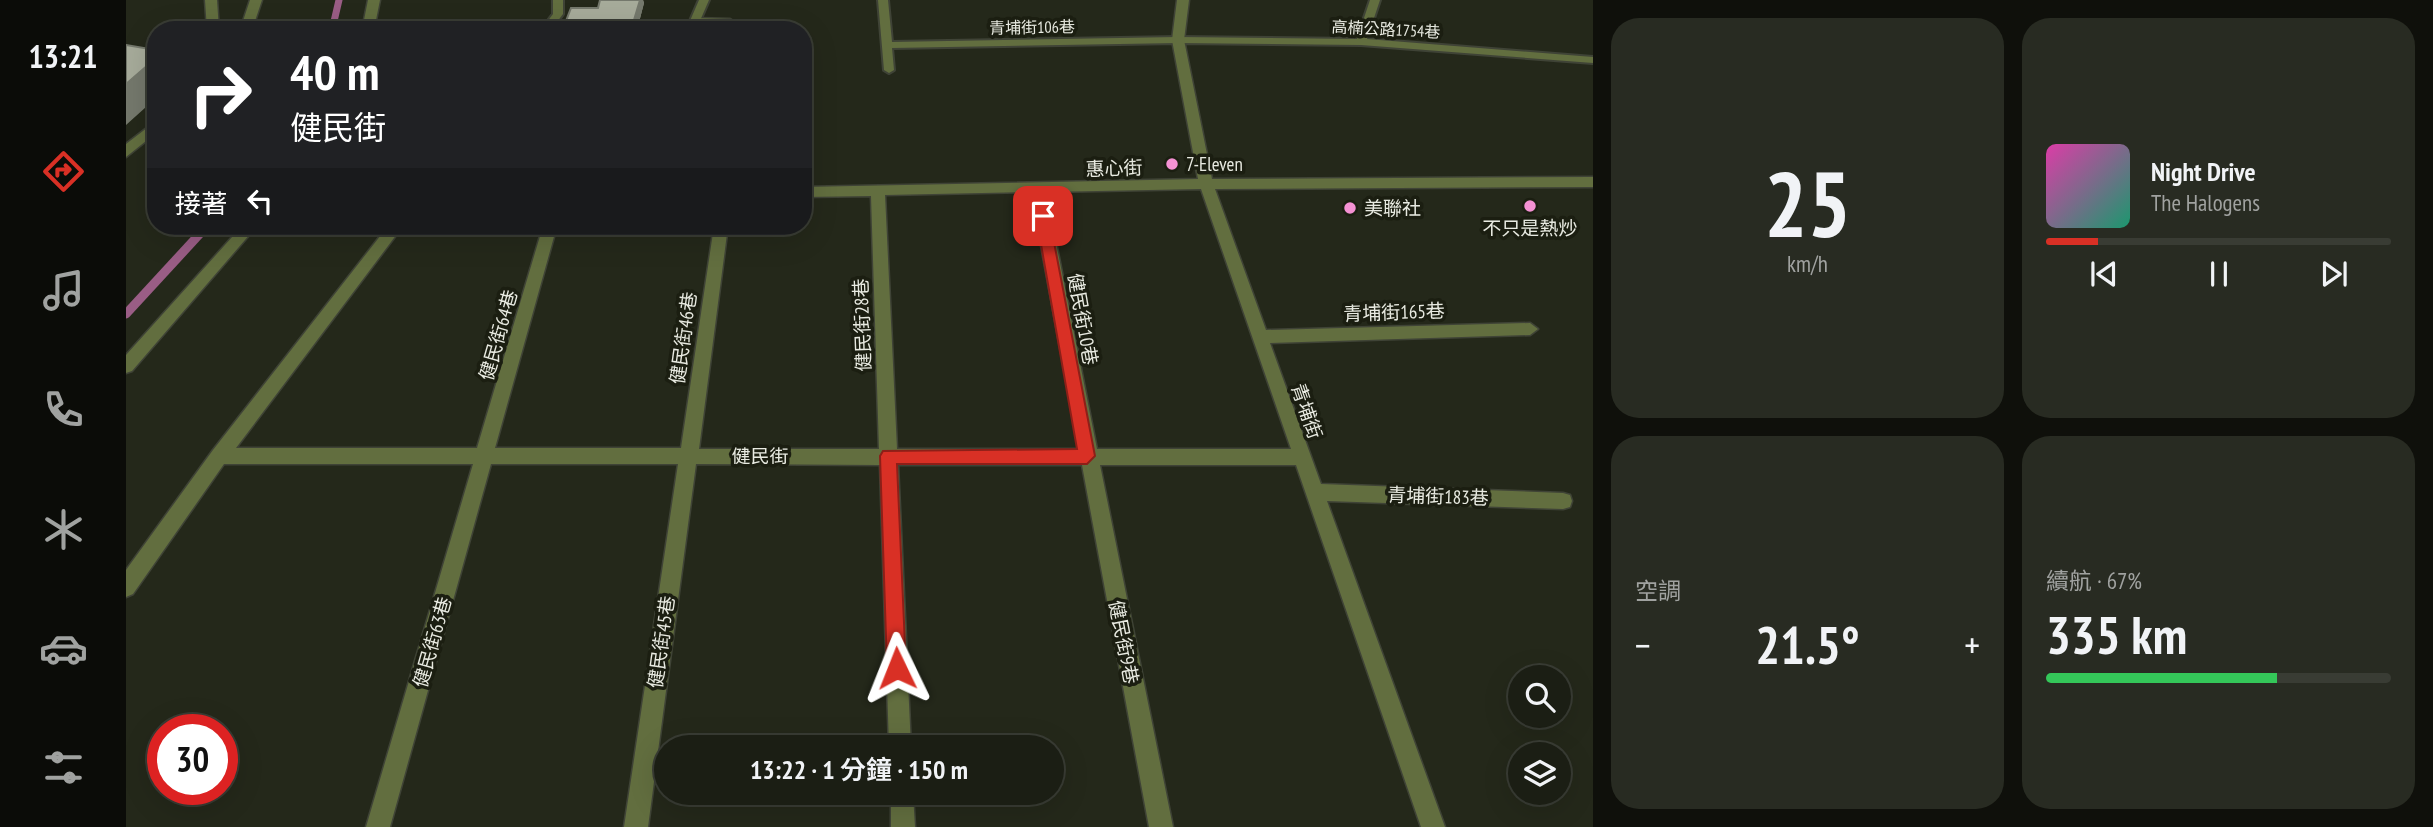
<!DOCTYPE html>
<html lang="zh-TW">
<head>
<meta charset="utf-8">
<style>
  :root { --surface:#1b1e14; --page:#282b22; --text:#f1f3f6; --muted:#a0a2a0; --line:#393c34; --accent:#d93025 }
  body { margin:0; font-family:"PT Sans Narrow","Noto Sans TC",sans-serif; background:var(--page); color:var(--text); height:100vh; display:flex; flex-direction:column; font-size:26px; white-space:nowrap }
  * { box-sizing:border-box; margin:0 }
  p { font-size:23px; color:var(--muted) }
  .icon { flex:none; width:38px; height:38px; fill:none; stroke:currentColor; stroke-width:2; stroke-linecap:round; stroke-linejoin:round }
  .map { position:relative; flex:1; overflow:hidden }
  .side { display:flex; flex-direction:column; gap:18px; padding:18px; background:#0f100b; width:840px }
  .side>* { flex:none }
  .banner { position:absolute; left:21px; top:21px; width:665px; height:214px; border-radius:28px; box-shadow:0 7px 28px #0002,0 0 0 2px var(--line); background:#202124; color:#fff; overflow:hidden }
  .buttons { position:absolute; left:1382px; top:665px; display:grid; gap:14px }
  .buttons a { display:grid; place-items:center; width:63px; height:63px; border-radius:50%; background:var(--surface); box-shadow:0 7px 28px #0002,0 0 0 2px var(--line); font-size:35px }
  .speed { position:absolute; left:21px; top:714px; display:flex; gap:14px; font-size:35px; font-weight:700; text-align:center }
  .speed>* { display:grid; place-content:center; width:91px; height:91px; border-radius:50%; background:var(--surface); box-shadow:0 7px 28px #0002,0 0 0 2px var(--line); line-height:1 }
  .speed .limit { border:10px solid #d22; background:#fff; color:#111 }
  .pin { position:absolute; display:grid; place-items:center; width:60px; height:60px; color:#fff; margin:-30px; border-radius:14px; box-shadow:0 4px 10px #0006 }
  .me { position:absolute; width:77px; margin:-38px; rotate:358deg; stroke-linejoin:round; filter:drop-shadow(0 0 5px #0008) }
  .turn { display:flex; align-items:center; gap:24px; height:147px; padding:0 28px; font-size:32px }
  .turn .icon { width:91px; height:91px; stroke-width:2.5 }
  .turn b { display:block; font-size:49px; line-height:60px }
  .then { display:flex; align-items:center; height:66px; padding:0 28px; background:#0003; gap:14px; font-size:26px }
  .big { font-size:52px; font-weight:600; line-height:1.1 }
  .side .tile { flex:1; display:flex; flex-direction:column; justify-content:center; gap:10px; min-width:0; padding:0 24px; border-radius:28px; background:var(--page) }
  .side .dial { align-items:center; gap:0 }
  .dial b { font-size:91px; line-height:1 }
  .song { display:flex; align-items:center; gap:21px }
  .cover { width:84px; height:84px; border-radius:10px; background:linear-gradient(135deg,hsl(320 70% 55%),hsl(160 70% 35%)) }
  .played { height:7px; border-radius:4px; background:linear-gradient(90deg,var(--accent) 15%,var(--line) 15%) }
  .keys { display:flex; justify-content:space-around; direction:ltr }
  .heat { display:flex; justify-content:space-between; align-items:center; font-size:38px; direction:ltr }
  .charge { height:10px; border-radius:5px; background:linear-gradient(90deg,#34c759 67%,var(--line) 0) }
  .side .tiles { flex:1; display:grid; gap:18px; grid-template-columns:repeat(2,1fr) }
  .trip { position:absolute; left:528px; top:735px; width:410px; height:70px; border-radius:35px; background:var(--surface); box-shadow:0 7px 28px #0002,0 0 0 2px var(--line); font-weight:600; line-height:70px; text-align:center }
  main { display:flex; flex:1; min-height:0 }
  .menu { display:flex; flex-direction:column; width:126px; justify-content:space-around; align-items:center; background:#0b0c08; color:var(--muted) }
  .menu .icon { width:49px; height:49px }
  .menu .selected { color:var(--accent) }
  .menu b { font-size:32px; color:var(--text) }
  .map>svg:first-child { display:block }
</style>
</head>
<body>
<main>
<nav class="menu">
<b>13:21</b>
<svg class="icon selected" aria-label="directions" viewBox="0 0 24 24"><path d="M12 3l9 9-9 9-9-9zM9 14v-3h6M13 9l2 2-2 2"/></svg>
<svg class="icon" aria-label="music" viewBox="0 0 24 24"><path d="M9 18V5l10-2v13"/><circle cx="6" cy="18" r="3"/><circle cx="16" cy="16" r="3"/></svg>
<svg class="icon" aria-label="phone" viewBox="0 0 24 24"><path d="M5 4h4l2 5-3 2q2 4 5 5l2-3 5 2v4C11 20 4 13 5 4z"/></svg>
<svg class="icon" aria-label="climate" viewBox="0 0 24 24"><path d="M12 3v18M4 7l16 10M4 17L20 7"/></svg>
<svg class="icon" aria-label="car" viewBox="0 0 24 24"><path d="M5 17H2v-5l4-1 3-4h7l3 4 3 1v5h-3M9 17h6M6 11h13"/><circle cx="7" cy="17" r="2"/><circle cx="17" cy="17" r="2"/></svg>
<svg class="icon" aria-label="filters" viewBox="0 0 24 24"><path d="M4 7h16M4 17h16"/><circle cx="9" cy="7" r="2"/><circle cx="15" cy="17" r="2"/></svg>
</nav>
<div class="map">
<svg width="1467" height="827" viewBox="0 0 1467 827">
  <rect width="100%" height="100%" fill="#24281a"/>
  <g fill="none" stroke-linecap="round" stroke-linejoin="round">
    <!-- stream-far1 -->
    <path stroke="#9a5d85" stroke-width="7" d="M 206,30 L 213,0"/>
    <!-- stream -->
    <path stroke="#9a5d85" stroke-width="9" d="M 0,314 L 81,226"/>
    <!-- lane casing -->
    <g stroke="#3f4336" stroke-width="4">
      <path id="lane" d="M 427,0 L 437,0 L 437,14 L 425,30 L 415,30 L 427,14 Z
        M 573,0 L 583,0 L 570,30 L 560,30 Z
        M 752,0 L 762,0 L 766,42 L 1052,37 L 1231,39 L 1244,0 L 1254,0 L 1241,39 L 1467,57 L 1467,63 L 1235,45 L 1052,43 L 766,48 L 768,70 L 763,73 L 758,70 Z"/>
    </g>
    <!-- street casing -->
    <g stroke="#3f4336" stroke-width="3">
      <path id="street" d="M 79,0 L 91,0 L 93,30 L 81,30 Z
        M 124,0 L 136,0 L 126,30 L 114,30 Z
        M 242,0 L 254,0 L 248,30 L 236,30 Z
        M 1051,0 L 1063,0 L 1058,40 L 1086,179 L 1467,177 L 1467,187 L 1089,189 L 1140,330 L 1404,323 L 1412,329 L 1404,335 L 1144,343 L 1195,484 L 1437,493 L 1444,495 L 1446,501 L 1444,507 L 1437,509 L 1201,501 L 1319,827 L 1295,827 L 1170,465 L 974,465 L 1047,827 L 1023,827 L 956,465 L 772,465 L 785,747 L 763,747 L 754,465 L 570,464 L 522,827 L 498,827 L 552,464 L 365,464 L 264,827 L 240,827 L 347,464 L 98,464 L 7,594 L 0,597 L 0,570 L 87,450 L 262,226 L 277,226 L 110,448 L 351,448 L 417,226 L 431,226 L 369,448 L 555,448 L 588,226 L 602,226 L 573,449 L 753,449 L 745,196 L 677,197 L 677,187 L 1072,179 L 1046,40 ZM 1075,189 L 1165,449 L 971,449 L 920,192 ZM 905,192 L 953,449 L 771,449 L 759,195 Z
        M 568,18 L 604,19 L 610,23 L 604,27 L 564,25 L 562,22 Z
        M 30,121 L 30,133 L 0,157 L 0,144 Z
        M 116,226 L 131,226 L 6,371 L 0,373 L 0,355 Z
        M 765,793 L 787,793 L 789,827 L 765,827 Z"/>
    </g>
    <!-- lane -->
    <use href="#lane" fill="#626e3f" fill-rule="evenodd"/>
    <!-- street -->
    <use href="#street" fill="#626e3f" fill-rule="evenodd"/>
  </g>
  <!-- wall -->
  <path fill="#8f9384" d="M 474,0 L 517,0 L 518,3 L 511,30 L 443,30 L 440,21 L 472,8 Z"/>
  <!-- shaded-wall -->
  <path fill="#74786c" d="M 514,0 L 517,0 L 518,3 L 511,30 L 505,30 Z
    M 30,58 L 30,98 L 0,125 L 0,84 Z"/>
  <!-- building -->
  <path fill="#a6ab9a" stroke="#74786c" stroke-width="2" d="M 474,0 L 514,0 L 505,30 L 465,30 L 467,21 L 440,21 L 445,8 L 472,8 Z
    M 0,45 L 30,50 L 30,58 L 0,84 Z"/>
  <!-- route -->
  <path fill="#d93025" stroke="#8d1f18" stroke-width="2" d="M 917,211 L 923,216 L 969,456 L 961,464 L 771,464 L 780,668 L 777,675 L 771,678 L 764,675 L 761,668 L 754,456 L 757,451 L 951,449 L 910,216 Z"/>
  <!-- markers -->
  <g fill="#f491d3" stroke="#1b1e11" stroke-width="2.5">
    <circle cx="1046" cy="164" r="7"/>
    <circle cx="1404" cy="206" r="7"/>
    <circle cx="1224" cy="208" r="7"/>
  </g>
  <g text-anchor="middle" stroke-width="7" stroke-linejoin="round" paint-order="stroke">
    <!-- far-street labels -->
    <g font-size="16" fill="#e8eae1" stroke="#1b1e11">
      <text transform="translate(906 27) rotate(-1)" y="6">青埔街106巷</text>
      <text transform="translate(1260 29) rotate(3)" y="6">高楠公路1754巷</text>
    </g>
    <!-- poi labels -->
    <g font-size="19" fill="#e8eae1" stroke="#1b1e11" text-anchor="start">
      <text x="1060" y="171">7-Eleven</text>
      <text x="1238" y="215">美聯社</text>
      <text x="1404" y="235" text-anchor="middle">不只是熱炒</text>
    </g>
    <!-- street labels -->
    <g font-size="19" fill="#e8eae1" stroke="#1b1e11">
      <text transform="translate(988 168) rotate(-2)" y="7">惠心街</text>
      <text transform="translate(1268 312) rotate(-2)" y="7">青埔街165巷</text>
      <text transform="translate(957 319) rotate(80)" y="7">健民街10巷</text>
      <text transform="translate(736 325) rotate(-92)" y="7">健民街28巷</text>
      <text transform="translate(372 335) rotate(-74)" y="7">健民街64巷</text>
      <text transform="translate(557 338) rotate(-82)" y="7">健民街46巷</text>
      <text transform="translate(1181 411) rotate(71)" y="7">青埔街</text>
      <text x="634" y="463">健民街</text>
      <text transform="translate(1312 496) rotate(2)" y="7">青埔街183巷</text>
      <text transform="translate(306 642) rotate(-74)" y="7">健民街63巷</text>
      <text transform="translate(535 642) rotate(-82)" y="7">健民街45巷</text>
      <text transform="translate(998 642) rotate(79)" y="7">健民街9巷</text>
    </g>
  </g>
</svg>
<div class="buttons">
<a><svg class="icon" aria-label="search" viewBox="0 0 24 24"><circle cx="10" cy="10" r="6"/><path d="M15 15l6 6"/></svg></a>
<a><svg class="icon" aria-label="layers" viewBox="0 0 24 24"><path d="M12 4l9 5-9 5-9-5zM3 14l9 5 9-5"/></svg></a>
</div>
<div class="speed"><div class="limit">30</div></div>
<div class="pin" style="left:917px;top:216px;background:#d93025"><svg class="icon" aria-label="arrive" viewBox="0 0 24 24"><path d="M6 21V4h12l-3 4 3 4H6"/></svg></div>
<svg class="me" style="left:771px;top:668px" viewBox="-20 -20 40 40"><path d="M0-17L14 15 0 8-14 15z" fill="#d93025" stroke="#fff" stroke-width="4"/></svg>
<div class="trip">13:22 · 1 分鐘 · 150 m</div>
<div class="banner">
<div class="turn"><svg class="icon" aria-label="right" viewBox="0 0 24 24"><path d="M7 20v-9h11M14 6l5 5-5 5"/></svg><div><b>40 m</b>健民街</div></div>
<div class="then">接著<svg class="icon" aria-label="left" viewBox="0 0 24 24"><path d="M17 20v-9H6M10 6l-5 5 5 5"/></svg></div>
</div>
</div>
<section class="side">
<div class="tiles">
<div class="tile dial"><b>25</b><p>km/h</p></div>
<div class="tile">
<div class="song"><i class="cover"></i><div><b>Night Drive</b><p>The Halogens</p></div></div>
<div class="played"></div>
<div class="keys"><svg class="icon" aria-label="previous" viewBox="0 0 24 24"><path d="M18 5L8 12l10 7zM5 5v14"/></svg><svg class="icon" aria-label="pause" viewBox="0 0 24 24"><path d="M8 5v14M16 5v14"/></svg><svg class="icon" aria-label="next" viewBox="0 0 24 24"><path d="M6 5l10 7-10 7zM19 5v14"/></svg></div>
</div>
<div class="tile"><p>空調</p>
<div class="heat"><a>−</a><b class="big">21.5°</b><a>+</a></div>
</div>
<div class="tile"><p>續航 · 67%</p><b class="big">335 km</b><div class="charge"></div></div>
</div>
</section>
</main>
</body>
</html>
